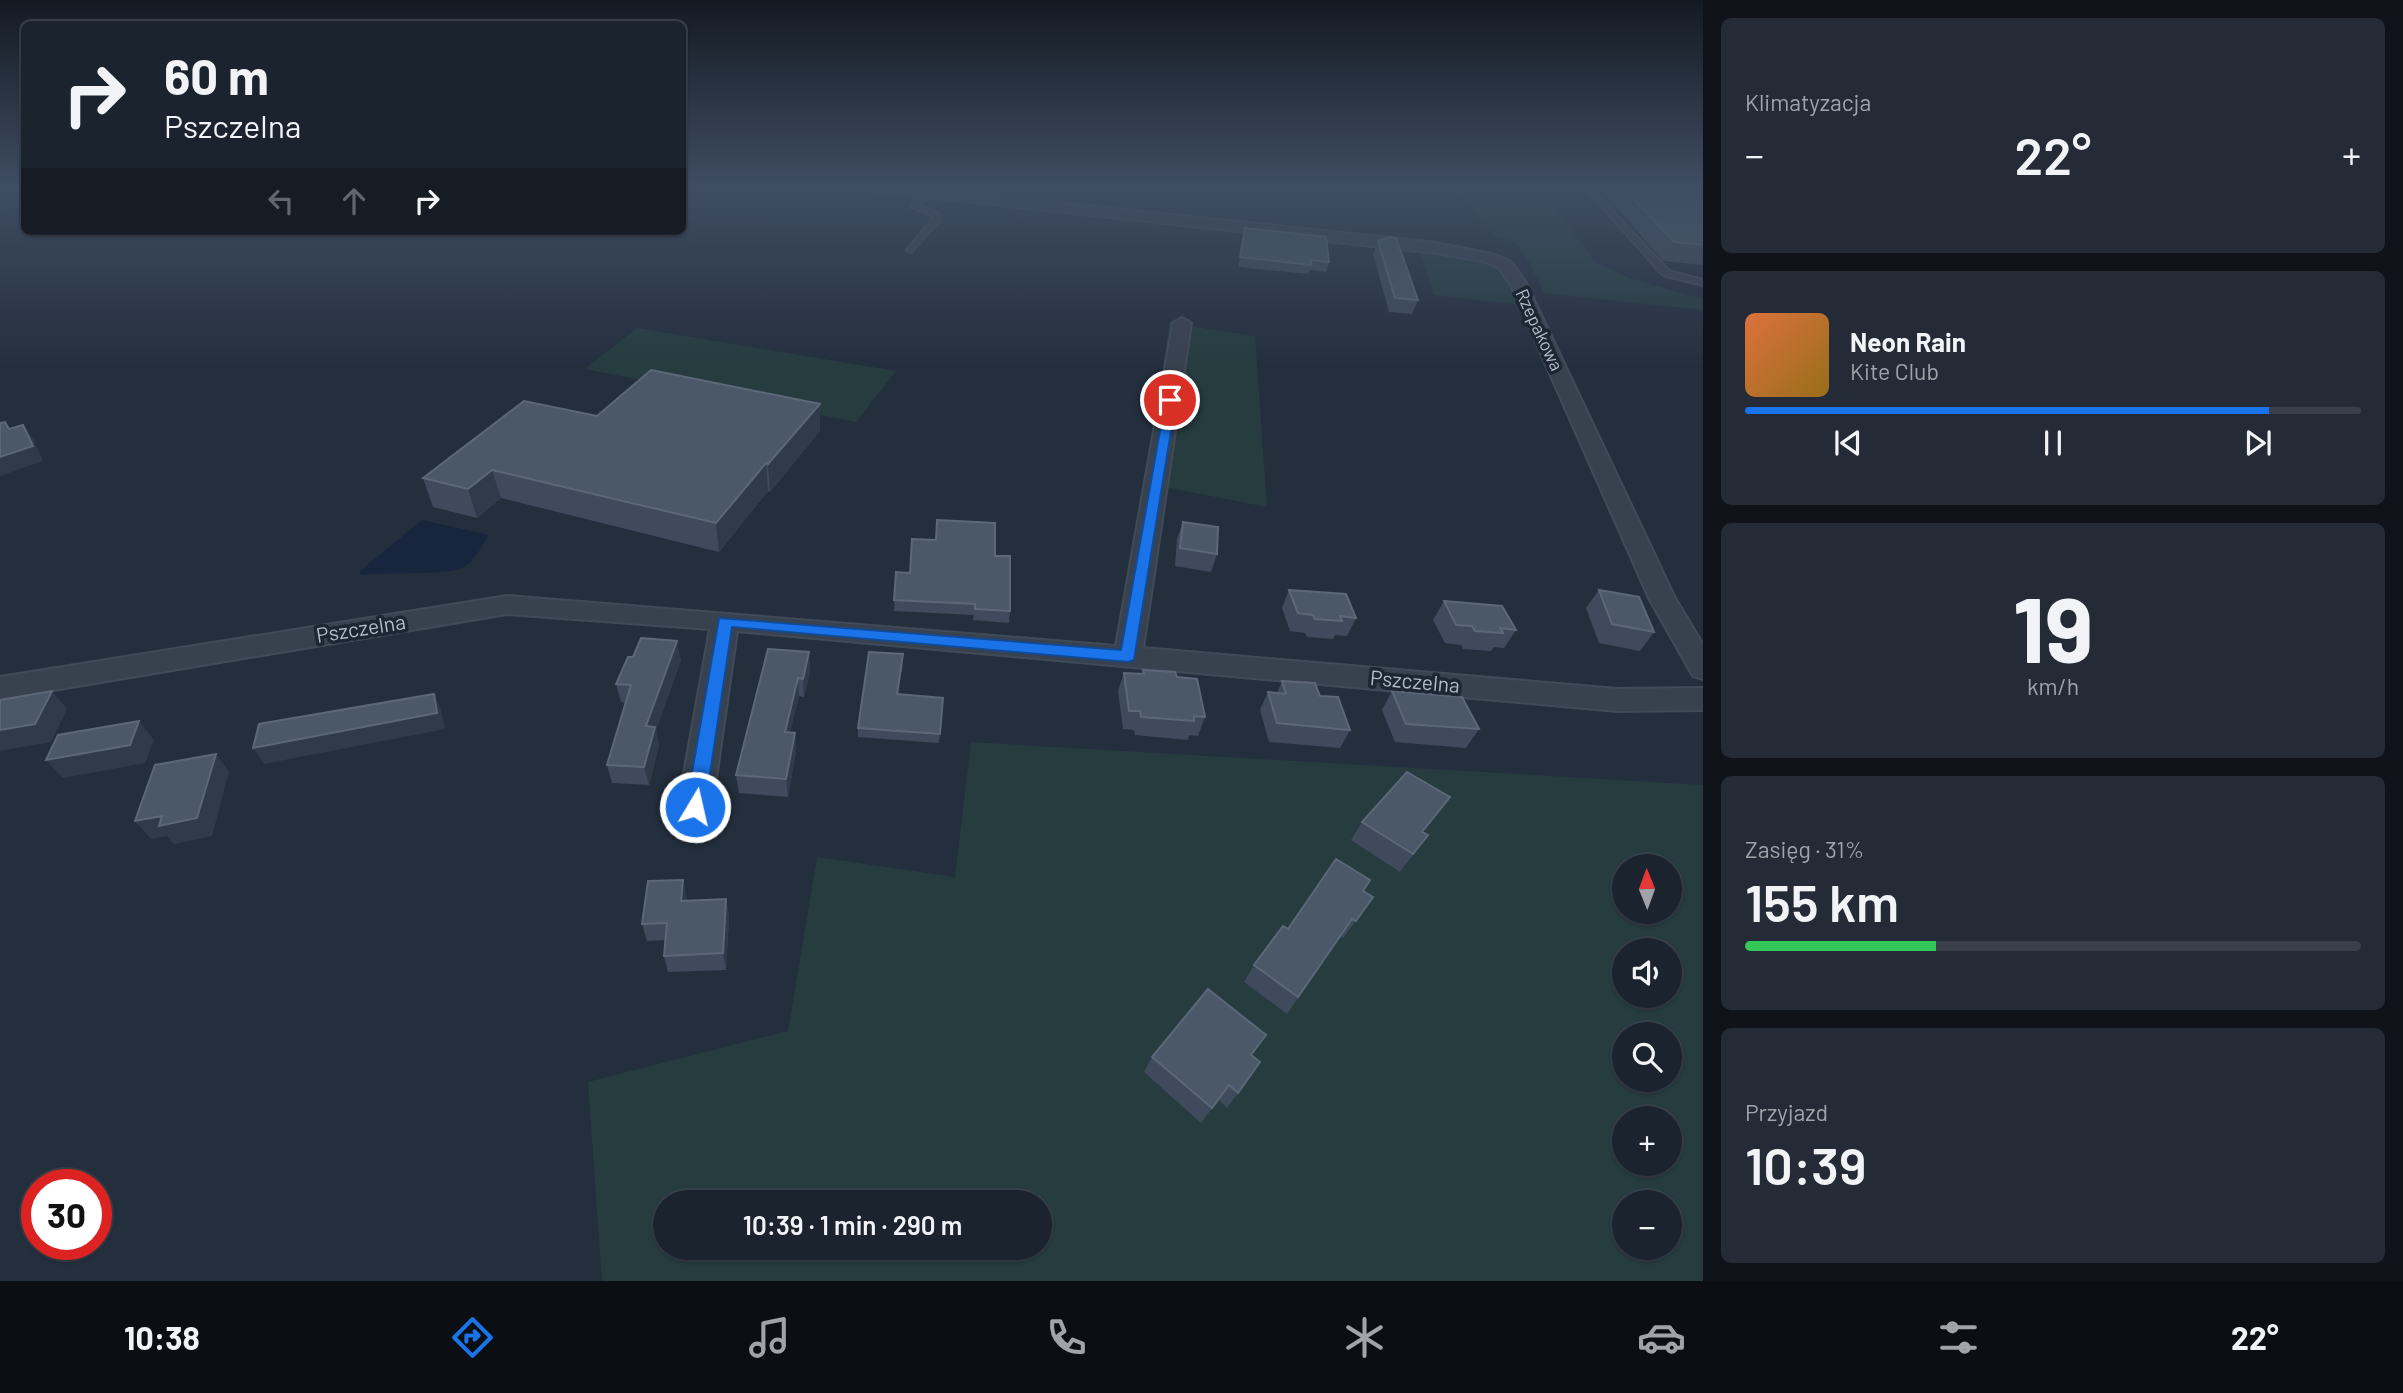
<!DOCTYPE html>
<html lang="pl">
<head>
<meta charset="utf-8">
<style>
  :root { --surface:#1b232e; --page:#242b36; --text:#f1f3f6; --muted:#a0a4aa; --line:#39404a; --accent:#1a73e8 }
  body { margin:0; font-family:Barlow,sans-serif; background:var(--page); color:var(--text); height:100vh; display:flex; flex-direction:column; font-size:26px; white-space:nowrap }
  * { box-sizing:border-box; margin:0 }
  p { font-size:23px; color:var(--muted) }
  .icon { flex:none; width:38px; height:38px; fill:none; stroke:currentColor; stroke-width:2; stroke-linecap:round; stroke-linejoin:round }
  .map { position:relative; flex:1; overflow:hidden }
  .side { display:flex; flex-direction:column; gap:18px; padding:18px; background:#0f1319; width:700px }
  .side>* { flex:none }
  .guide { position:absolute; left:21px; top:21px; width:665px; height:214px; border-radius:10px; box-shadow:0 2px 5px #0004,0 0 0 2px var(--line); background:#1b232e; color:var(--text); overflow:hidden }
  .needle { width:46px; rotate:359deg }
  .tools { position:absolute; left:1612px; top:854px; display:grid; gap:14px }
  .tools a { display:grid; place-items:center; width:70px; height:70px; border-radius:50%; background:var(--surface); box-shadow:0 2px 5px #0004,0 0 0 2px var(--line); font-size:35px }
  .speed { position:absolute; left:21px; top:1169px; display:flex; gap:14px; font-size:35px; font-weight:700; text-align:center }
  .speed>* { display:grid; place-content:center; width:91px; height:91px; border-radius:50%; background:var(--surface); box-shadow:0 2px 5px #0004,0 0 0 2px var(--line); line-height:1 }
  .speed .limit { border:10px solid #d22; background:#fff; color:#111 }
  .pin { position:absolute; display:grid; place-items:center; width:60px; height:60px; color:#fff; margin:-30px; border:4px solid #fff; border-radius:50%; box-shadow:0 2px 7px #0007 }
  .me { position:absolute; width:77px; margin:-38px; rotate:9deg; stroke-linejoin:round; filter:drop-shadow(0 0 5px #0008) }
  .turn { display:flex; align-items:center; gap:24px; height:147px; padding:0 28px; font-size:32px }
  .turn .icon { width:91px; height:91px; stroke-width:2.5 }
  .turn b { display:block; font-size:49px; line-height:60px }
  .lanes { display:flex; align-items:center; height:66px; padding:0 28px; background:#0003; justify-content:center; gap:35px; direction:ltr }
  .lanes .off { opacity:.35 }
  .big { font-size:52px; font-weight:600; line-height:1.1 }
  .side .tile { flex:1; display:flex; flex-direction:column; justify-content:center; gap:10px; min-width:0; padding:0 24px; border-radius:10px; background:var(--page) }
  .side .dial { align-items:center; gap:0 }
  .dial b { font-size:91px; line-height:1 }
  .song { display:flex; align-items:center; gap:21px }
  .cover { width:84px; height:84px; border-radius:10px; background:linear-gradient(135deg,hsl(20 70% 55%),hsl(40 70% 35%)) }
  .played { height:7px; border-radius:4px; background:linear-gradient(90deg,var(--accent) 85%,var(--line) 85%) }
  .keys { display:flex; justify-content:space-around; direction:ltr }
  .heat { display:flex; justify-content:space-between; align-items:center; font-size:38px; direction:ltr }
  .charge { height:10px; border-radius:5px; background:linear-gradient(90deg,#34c759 31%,var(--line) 0) }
  .trip { position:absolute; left:653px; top:1190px; width:399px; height:70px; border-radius:35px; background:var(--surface); box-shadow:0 2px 5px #0004,0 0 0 2px var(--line); font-weight:600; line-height:70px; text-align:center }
  .menu { display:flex; height:112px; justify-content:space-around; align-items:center; background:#0b0e12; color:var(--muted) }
  .menu .icon { width:49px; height:49px }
  .menu .selected { color:var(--accent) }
  .menu b { font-size:32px; color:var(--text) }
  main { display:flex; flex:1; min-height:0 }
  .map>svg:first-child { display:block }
</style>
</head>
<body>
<main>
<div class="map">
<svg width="1703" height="1281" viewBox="0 0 1703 1281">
  <rect width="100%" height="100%" fill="#242f3e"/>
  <!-- green -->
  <path fill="#263c3f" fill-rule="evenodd" d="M 1456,187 L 1539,187 L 1595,262 L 1632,279 L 1703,299 L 1703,310 L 1544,293 C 1536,278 1527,250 1511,241 C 1505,237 1498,239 1491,233 Z
    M 1418,248 L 1485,262 L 1500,269 L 1523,305 L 1434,295 Z
    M 1169,323 L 1255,336 L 1267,507 L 1170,488 L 1147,492 Z
    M 637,328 L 896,371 L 856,422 L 585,369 Z
    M 971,742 L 1703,785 L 1703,1281 L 602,1281 L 588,1082 L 788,1031 L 817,857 L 955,877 ZM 1624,866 L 1670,866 L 1670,912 L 1624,912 ZM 1624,950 L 1670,950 L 1670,996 L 1624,996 ZM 1624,1034 L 1670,1034 L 1670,1080 L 1624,1080 ZM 1624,1118 L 1670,1118 L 1670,1164 L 1624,1164 ZM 665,1202 L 1040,1202 L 1040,1248 L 665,1248 ZM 1624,1202 L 1670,1202 L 1670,1248 L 1624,1248 Z"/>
  <!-- water -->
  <path fill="#17263c" d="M 422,520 L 489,535 C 483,545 475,559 466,566 C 455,576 382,572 361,575 L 360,571 Z"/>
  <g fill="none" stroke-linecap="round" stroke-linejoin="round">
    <!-- lane casing -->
    <g stroke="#414a57" stroke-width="4">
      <path id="lane" d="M 1580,187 L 1593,190 L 1669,271 L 1703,280 L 1703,285 L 1663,275 L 1589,192 Z
        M 925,192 L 930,193 L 919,206 L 937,212 L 940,220 L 911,252 L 907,250 L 932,220 L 931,215 L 912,207 L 914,201 Z"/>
    </g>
    <!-- street casing -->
    <g stroke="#414a57" stroke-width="4">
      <path id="street" d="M 865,187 L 909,187 L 1436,243 L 1496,255 L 1511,262 L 1526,283 L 1675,598 L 1703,645 L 1703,679 L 1693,676 L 1649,598 L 1510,283 L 1499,268 L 1486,262 L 1436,253 L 872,191 Z
        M 1182,318 L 1191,323 L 1143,648 L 1617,689 L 1703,688 L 1703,710 L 1617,711 L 737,631 L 712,807 L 707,817 L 695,821 L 683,817 L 678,807 L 710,629 L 507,614 L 0,699 L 0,677 L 507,596 L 1116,646 L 1173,323 Z"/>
    </g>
    <!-- lane -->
    <use href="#lane" fill="#38414e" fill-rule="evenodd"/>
    <!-- street -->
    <use href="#street" fill="#38414e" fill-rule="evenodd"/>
  </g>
  <!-- wall -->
  <path fill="#3f4b5c" d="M 1599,187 L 1703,187 L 1703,265 L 1663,261 Z
    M 1245,228 L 1329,262 L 1326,272 L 1310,270 L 1308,274 L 1238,267 Z
    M 1378,241 L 1418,300 L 1412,314 L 1389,312 L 1373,254 Z
    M 820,404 L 820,431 L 770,492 L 768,491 L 719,552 L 501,498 L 477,518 L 433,507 L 423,478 L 597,416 Z
    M 937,520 L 995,556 L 1010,611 L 1009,623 L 973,620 L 974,615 L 894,611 L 896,572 L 910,573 L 936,540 Z
    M 1183,522 L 1217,554 L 1211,572 L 1175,566 L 1177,539 Z
    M 1289,590 L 1356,618 L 1347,636 L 1335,635 L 1333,639 L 1307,637 L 1305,633 L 1290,631 L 1282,608 Z
    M 1599,590 L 1654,632 L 1640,651 L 1599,643 L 1586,608 Z
    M 1444,601 L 1516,630 L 1504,648 L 1494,647 L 1491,651 L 1463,649 L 1461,645 L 1445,643 L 1433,620 Z
    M 809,652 L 810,671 L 804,697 L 799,696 L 790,732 L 795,733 L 796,751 L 788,797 L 739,793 L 736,775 Z
    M 681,660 L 656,730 L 659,745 L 649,785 L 612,783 L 607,765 L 626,703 L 621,702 L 616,684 Z
    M 903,664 L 898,694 L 943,698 L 939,743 L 858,737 L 858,728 Z
    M 1143,670 L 1177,677 L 1205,717 L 1198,736 L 1189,735 L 1188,740 L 1135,735 L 1134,730 L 1123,729 L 1118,691 L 1124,673 L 1141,674 Z
    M 1282,681 L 1320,696 L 1350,730 L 1340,748 L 1269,742 L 1260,710 L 1268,692 L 1277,693 Z
    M 1392,691 L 1479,729 L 1466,748 L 1395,742 L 1382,710 Z
    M 1450,797 L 1423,832 L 1428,835 L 1400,872 L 1351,840 L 1362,822 Z
    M 1363,891 L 1373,897 L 1343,938 L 1340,936 L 1287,1014 L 1244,982 L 1254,965 L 1288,929 Z
    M 687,898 L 687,901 L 726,899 L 729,916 L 726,970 L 668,972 L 664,956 L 665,940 L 647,941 L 642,924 Z
    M 1252,1056 L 1260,1062 L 1227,1108 L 1219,1100 L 1201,1123 L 1144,1072 L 1152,1057 Z"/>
  <!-- shaded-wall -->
  <path fill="#2f3b4b" d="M 11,187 L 24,187 L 24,203 L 2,211 L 0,207 L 0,191 Z
    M 820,404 L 820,431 L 770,492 L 768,464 Z
    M 23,425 L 34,440 L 43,461 L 0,476 L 0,457 Z
    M 766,463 L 768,491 L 719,552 L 716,523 Z
    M 492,470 L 501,498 L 477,518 L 468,489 Z
    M 677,641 L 681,660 L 656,730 L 659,745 L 649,785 L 644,767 L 646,726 Z
    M 809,652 L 810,671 L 804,697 L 803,679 Z
    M 798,678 L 799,696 L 786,750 L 785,732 Z
    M 52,691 L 67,709 L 51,742 L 0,751 L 0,730 Z
    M 434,694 L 441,710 L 445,729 L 264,764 L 253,748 Z
    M 139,721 L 154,740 L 145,763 L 63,778 L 46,760 Z
    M 795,733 L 796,751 L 788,797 L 786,779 Z
    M 216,754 L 229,772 L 212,836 L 174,844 L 167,836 L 151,839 L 135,821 L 162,816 Z
    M 1450,797 L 1437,815 L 1410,850 L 1422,832 Z
    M 683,880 L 687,898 L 685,918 L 681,901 Z
    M 726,899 L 729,916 L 726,970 L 723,953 Z
    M 1229,1085 L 1219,1100 L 1201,1123 L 1212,1108 Z"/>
  <!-- building -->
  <path fill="#4b5868" stroke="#5c6777" stroke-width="2" d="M 0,187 L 11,187 L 0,191 Z
    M 1622,187 L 1703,187 L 1703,245 L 1674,242 Z
    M 1245,228 L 1326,237 L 1329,262 L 1311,260 L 1311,265 L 1240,257 Z
    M 1389,237 L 1396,238 L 1418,300 L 1395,298 L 1378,241 Z
    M 651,370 L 820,404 L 768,464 L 766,463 L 716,523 L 492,470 L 468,489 L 423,478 L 524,401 L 597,416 Z
    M 5,422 L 9,429 L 23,425 L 33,446 L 0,457 L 0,423 Z
    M 937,520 L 995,523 L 995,556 L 1010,556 L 1010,611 L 975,609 L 975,604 L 894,600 L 896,572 L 910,573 L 912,539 L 936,540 Z
    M 1183,522 L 1218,527 L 1217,554 L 1180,548 Z
    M 1289,590 L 1346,594 L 1356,618 L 1340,616 L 1342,621 L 1315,619 L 1313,615 L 1298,613 Z
    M 1599,590 L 1639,597 L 1654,632 L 1612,624 Z
    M 1444,601 L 1502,606 L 1516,630 L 1500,628 L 1503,633 L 1475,631 L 1472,626 L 1456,625 Z
    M 641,638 L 677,641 L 646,726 L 655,727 L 644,767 L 607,765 L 631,685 L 616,684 L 628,657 L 633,657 Z
    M 768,649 L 809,652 L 803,679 L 798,678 L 785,732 L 795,733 L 786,779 L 736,775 Z
    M 869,652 L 903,654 L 897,694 L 943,698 L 940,734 L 858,728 Z
    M 1143,670 L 1175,672 L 1177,677 L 1197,679 L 1205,717 L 1194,716 L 1194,721 L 1141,717 L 1140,711 L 1129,711 L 1124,673 L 1144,674 Z
    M 1282,681 L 1315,683 L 1320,696 L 1338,697 L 1350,730 L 1277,723 L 1268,692 L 1286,694 Z
    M 52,691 L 35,724 L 0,730 L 0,700 Z
    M 1392,691 L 1462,697 L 1479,729 L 1406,724 Z
    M 434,694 L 437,713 L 253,748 L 259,724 Z
    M 139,721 L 130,745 L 46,760 L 58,735 Z
    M 216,754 L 197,818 L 159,826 L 162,816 L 135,821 L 155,765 Z
    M 1407,772 L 1450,797 L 1422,832 L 1428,835 L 1413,854 L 1362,822 Z
    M 1336,859 L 1370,880 L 1363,891 L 1373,897 L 1356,921 L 1352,919 L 1298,997 L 1254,965 L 1283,926 L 1288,929 Z
    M 683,880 L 681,901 L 726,899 L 723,953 L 664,956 L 667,923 L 642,924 L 648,881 Z
    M 1208,989 L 1266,1035 L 1251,1055 L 1260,1062 L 1238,1093 L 1229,1085 L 1212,1108 L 1152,1057 Z"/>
  <!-- sky -->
  <linearGradient id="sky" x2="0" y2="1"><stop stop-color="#141a22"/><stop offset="0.51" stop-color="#3f4d63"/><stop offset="1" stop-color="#3f4d63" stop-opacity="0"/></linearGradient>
  <rect width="1703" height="366" fill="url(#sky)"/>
  <!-- route -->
  <path fill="#1a73e8" stroke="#114b97" stroke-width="2" d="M 1166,397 L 1176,400 L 1134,660 L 1128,662 L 732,627 L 705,807 L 702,812 L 695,814 L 688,812 L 686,807 L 719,618 L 1121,650 Z"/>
  <g text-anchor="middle" stroke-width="7" stroke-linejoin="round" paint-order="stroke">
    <!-- far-street labels -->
    <g font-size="18" fill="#b4bcc9" stroke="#1d2633">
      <text transform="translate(1539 330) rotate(65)" y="6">Rzepakowa</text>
    </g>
    <!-- street labels -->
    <g font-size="21" fill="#b4bcc9" stroke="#1d2633">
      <text transform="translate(361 629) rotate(-9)" y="7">Pszczelna</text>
      <text transform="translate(1415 682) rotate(5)" y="7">Pszczelna</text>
    </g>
  </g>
</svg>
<div class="tools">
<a><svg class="needle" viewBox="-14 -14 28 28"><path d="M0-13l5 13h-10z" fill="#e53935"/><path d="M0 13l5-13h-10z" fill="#a0a4aa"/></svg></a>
<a><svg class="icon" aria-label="sound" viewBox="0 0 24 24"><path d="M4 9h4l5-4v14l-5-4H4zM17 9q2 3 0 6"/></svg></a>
<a><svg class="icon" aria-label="search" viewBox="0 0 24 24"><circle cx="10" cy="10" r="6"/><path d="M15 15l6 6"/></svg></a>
<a>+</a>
<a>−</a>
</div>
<div class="speed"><div class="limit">30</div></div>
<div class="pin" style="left:1170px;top:400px;background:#d93025"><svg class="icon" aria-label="arrive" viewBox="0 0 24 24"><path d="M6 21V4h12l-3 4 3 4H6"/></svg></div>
<svg class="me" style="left:695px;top:807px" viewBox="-20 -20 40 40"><circle r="17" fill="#1a73e8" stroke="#fff" stroke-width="3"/><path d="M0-11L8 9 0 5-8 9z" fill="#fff"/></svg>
<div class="trip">10:39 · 1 min · 290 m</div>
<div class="guide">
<div class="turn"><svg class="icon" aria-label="right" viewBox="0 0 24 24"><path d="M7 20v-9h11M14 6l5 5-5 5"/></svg><div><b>60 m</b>Pszczelna</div></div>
<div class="lanes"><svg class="icon off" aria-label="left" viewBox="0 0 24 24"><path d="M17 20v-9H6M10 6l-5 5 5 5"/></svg><svg class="icon off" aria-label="ahead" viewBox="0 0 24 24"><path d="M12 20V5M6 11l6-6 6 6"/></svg><svg class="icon" aria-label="right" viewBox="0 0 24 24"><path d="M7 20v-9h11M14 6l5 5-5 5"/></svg></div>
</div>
</div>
<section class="side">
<div class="tile"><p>Klimatyzacja</p>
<div class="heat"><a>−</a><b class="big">22°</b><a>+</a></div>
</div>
<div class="tile">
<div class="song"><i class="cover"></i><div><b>Neon Rain</b><p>Kite Club</p></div></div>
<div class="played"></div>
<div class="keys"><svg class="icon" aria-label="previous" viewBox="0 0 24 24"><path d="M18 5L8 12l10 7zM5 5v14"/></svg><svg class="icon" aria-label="pause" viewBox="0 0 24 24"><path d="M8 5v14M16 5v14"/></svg><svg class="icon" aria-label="next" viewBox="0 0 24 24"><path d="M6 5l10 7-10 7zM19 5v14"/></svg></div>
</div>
<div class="tile dial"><b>19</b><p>km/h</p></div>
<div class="tile"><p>Zasięg · 31%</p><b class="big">155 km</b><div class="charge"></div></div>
<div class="tile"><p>Przyjazd</p><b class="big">10:39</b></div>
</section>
</main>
<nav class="menu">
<b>10:38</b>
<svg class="icon selected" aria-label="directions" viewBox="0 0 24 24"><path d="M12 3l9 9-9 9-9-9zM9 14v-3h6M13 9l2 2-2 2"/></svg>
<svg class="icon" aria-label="music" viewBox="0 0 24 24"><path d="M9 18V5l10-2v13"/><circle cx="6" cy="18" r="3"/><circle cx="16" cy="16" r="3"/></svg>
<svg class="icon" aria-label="phone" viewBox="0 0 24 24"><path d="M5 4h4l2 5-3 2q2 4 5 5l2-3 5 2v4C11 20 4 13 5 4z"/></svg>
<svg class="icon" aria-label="climate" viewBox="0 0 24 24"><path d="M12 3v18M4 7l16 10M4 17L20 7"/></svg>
<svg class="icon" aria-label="car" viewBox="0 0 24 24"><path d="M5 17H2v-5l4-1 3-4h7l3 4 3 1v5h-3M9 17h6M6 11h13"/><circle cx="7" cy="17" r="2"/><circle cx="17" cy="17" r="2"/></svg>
<svg class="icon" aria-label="filters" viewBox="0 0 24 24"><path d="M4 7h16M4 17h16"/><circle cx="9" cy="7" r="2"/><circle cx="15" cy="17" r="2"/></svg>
<b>22°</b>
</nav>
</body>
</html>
